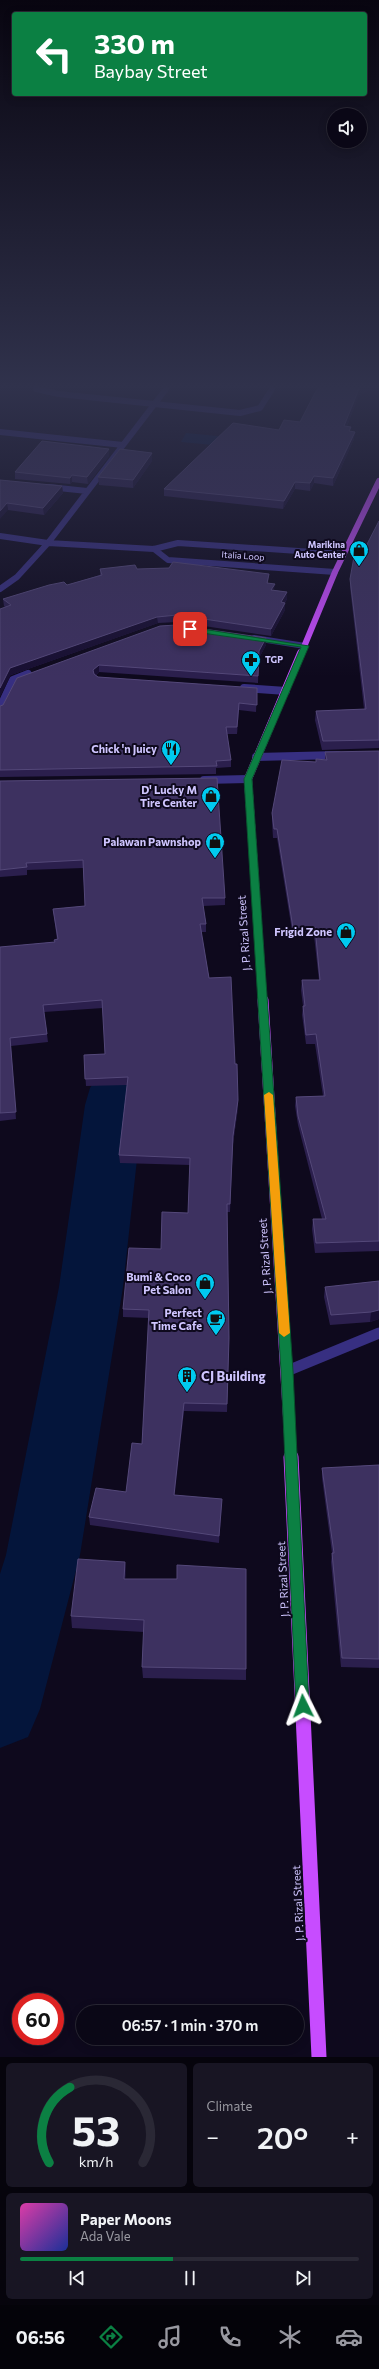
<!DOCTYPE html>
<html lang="en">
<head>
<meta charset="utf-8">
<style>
  :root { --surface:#0a0716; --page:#181523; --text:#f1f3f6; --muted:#9999a1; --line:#2a2835; --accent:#0b8043 }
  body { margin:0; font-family:Commissioner,sans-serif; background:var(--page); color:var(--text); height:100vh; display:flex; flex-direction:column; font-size:15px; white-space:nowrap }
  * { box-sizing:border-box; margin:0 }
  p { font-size:13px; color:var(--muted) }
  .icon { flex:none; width:22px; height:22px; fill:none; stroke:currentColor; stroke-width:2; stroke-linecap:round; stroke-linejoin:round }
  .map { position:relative; height:2057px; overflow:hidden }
  .panel { display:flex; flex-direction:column; gap:6px; padding:6px; background:#06040c; flex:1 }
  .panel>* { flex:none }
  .top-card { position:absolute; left:12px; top:12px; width:355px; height:84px; border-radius:4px; box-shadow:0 2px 10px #0003,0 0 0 1px var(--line); background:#0b8043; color:#fff; overflow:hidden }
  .controls { position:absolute; left:327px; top:108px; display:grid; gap:8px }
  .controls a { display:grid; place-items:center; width:40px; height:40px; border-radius:50%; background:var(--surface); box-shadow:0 2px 10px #0003,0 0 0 1px var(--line); font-size:20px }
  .speed { position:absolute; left:12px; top:1993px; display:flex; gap:8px; font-size:20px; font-weight:700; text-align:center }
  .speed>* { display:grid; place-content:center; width:52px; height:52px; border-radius:50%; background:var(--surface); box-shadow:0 2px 10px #0003,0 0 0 1px var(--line); line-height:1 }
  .speed .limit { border:6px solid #d22; background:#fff; color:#111 }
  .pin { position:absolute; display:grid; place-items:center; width:34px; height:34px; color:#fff; margin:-17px; border-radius:8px; box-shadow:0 2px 6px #0006 }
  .me { position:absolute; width:44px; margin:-22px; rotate:357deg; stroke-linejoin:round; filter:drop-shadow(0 0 3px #0008) }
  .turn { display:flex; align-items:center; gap:14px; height:84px; padding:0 16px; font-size:18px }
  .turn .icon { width:52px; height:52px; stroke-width:2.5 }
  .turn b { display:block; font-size:28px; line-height:34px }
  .big { font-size:30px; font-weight:600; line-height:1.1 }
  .panel .tile { flex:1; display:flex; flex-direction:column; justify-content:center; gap:6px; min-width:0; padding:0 14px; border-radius:6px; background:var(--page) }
  .panel .dial { align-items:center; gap:0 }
  .dial svg { height:104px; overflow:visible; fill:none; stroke:var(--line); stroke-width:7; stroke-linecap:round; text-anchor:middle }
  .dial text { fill:var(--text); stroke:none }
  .song { display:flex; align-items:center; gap:12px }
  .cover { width:48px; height:48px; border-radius:6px; background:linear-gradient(135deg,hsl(320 70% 55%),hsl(230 70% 35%)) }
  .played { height:4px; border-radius:2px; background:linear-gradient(90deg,var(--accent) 45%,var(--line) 45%) }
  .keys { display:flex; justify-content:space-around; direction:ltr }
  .heat { display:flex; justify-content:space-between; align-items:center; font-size:22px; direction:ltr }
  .panel .tiles { flex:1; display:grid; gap:6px; grid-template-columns:1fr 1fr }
  .tile:last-child { grid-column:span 2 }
  .trip { position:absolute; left:76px; top:2005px; width:228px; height:40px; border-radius:20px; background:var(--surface); box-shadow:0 2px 10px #0003,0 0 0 1px var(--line); font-weight:600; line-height:40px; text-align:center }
  .dock { display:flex; height:64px; justify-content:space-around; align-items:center; background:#040309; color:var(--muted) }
  .dock .icon { width:28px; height:28px }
  .dock .on { color:var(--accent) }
  .dock b { font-size:18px; color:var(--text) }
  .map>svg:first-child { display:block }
</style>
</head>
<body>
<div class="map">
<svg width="379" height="2057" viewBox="0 0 379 2057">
  <rect width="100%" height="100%" fill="#0e091d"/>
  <!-- water -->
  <path fill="#04153b" d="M 186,433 L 238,438 L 234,447 L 181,442 Z"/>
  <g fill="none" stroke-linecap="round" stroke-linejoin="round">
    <!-- river -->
    <path fill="#04153b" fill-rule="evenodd" d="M 119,1068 L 139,1074 L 148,1088 L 143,1105 L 123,1287 L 80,1555 L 40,1709 L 28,1737 L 0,1748 L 0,1574 L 6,1555 L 59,1287 L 85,1105 L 90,1088 L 99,1074 Z"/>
    <!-- minor-far1 -->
    <path stroke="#372f81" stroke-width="6" d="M 36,389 L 59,394 L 240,413 L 260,408 L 272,389
      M 0,432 L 123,445
      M 49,487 L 87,491
      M 0,536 L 48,543 L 154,549 L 178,543 L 343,554
      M 154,549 L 168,560 L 335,572
      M 0,589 L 17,577 L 48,543 L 166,389
      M 254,638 L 305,646"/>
    <!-- minor -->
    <path stroke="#372f81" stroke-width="8" d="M 244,688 L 286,691
      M 0,708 L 13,680 L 28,674
      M 256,757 L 338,755
      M 204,780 L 248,779"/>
    <!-- tertiary -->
    <path stroke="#372f81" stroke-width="11" d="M 287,1371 L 379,1333"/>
    <!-- primary-far3 -->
    <path stroke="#c74cff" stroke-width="6" d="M 301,654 L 335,572 L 379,481"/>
    <!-- primary-far2 -->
    <path stroke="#c74cff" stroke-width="8" d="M 263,1001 L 248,779 L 301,653"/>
    <!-- primary-far1 -->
    <path stroke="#c74cff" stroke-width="11" d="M 263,1000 L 291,1458"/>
    <!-- primary -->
    <path stroke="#c74cff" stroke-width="15" d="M 291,1457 L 319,2057"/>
  </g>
  <!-- wall -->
  <path fill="#2b1f4d" d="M 317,389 L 372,389 L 359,395 L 347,426 L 351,427 L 350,431 L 354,439 L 333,486 L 314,483 L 310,491 L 295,489 L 283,509 L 164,496 L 164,489 L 279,430 L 300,422 Z
    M 109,456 L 88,484 L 72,482 L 70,484 L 15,479 L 15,472 Z
    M 152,461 L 133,488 L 99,485 L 98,477 Z
    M 0,480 L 62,486 L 63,493 L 44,515 L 8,510 Z
    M 379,521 L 379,748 L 322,750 L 315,720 L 316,711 L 364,709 L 350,587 L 350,579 L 363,552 Z
    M 100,569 L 269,574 L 268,583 L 274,590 L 287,592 L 287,599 L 285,603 L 285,610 L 271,636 L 177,622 L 158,623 L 11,675 L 5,607 L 4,606 L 3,599 L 67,585 L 100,575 Z
    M 266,638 L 266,645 L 259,658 L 258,683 L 99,672 L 96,675 L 98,677 L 257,688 L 256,712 L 239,710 L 237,734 L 227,734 L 231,760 L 231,767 L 216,768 L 216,774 L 0,777 L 0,706 L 3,705 L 17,678 Z
    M 379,751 L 379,1251 L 315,1253 L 312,1229 L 313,1219 L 322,1219 L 298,1125 L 295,1106 L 296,1097 L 323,1096 L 315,1044 L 306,1044 L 302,1015 L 303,1006 L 301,990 L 302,980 L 319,980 L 314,936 L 293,937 L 277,838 L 273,838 L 272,822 L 272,813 L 316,762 L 325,760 L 325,752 Z
    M 0,781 L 225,898 L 225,905 L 203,906 L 206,924 L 206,932 L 201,932 L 209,978 L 235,1064 L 238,1100 L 238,1108 L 233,1144 L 230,1212 L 227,1212 L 229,1338 L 227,1412 L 184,1411 L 174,1495 L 222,1499 L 219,1543 L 90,1525 L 89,1517 L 126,1492 L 142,1444 L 149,1318 L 123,1317 L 123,1309 L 161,1249 L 188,1213 L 190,1165 L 120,1163 L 119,1155 L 127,1085 L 86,1086 L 84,1055 L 105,1054 L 103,1008 L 44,1012 L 48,1042 L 11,1046 L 16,1119 L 0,1121 L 0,947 L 55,942 L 57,940 L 53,909 L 85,906 L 83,868 L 27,870 L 27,875 L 0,877 Z
    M 379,1281 L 379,1319 L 370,1322 L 330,1325 L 324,1297 L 325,1287 Z
    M 379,1465 L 379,1668 L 341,1667 L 331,1562 L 332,1553 L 322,1478 L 322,1468 Z
    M 125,1562 L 126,1573 L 125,1579 L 246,1669 L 246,1680 L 143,1678 L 142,1667 L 144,1632 L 72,1628 L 71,1616 Z"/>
  <!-- shaded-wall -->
  <path fill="#180f32" d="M 359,389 L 373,389 L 359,395 L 344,433 L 344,426 Z
    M 355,432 L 354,439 L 333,486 L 333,478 Z
    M 109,449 L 109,456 L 88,484 L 87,477 Z
    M 152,453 L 152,461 L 133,488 L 133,480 Z
    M 72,475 L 72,482 L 70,484 L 70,478 Z
    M 314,476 L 314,483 L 310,491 L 310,483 Z
    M 295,482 L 295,489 L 283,509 L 284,501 Z
    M 62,486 L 63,493 L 44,515 L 43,508 Z
    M 7,503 L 8,510 L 0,519 L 0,511 Z
    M 275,584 L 274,591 L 271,590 Z
    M 287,592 L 287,599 L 281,609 L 281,602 Z
    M 285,603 L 285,610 L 271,636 L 271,629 Z
    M 157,617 L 158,623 L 11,675 L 0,697 L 0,688 L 10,668 Z
    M 266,638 L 266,645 L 259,658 L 258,683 L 259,651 Z
    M 99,665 L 99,672 L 93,677 L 93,670 Z
    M 239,703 L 239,710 L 237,734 L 237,727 Z
    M 238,1100 L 238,1108 L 233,1144 L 230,1212 L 233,1136 Z
    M 379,1310 L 379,1319 L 370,1322 L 371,1312 Z
    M 184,1403 L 184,1411 L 174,1503 L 174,1495 Z
    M 222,1499 L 222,1506 L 219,1543 L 219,1536 Z
    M 125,1562 L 126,1573 L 124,1590 L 124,1579 Z"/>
  <!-- building -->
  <path fill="#3d3160" stroke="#544879" d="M 317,389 L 359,389 L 344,426 L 351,427 L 349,431 L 355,432 L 333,478 L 314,476 L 310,483 L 295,482 L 284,501 L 164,489 L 233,423 L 279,430 L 284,420 L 300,422 Z
    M 42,441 L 109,449 L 87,477 L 72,475 L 70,478 L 15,472 Z
    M 120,449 L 152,453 L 133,480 L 98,477 Z
    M 0,480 L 62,486 L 43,508 L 7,503 L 0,511 Z
    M 379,521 L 379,740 L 323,741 L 316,711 L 366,709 L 350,579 L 355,551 L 363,552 Z
    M 173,562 L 269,574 L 267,583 L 275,584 L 271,590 L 287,592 L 281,602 L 285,603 L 271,629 L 177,615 L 157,617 L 10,668 L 0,688 L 0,609 L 11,605 L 3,599 L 49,585 L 64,582 L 67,585 L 102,575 L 100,569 L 135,565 L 137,569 L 169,568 Z
    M 176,625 L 266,638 L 259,651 L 258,676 L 99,665 L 93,670 L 94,674 L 98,677 L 257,688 L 257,705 L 239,703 L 237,727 L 226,727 L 231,760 L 216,761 L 217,766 L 0,770 L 0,706 L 3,705 L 17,678 L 160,626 Z
    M 379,751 L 379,1241 L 316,1243 L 313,1219 L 326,1219 L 298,1116 L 296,1097 L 325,1096 L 316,1034 L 306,1035 L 303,1006 L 305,1006 L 302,980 L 320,980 L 315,927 L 293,928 L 277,829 L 274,829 L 272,813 L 282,760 L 316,762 L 316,759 L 327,760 L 325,752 Z
    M 217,778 L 225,898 L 202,898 L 206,924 L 200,924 L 209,978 L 231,977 L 235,1064 L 237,1064 L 238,1100 L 233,1136 L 230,1204 L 227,1204 L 229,1338 L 227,1404 L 184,1403 L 174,1495 L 222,1499 L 219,1536 L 89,1517 L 96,1488 L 126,1492 L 132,1443 L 142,1444 L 149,1310 L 123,1309 L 129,1248 L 161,1249 L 162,1212 L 188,1213 L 190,1158 L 119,1155 L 128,1077 L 85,1079 L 84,1055 L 105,1054 L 102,1000 L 43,1005 L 47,1034 L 10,1038 L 16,1112 L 0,1113 L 0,947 L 55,942 L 54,940 L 58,939 L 53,909 L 85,906 L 83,860 L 26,863 L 27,867 L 0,870 L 0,781 Z
    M 379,1281 L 379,1310 L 371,1312 L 331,1315 L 325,1287 Z
    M 379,1465 L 379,1659 L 342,1658 L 332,1553 L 334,1553 L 322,1468 Z
    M 78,1559 L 125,1562 L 124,1579 L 177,1579 L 177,1565 L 246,1569 L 246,1669 L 142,1667 L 144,1620 L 71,1616 Z"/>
  <!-- sky -->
  <linearGradient id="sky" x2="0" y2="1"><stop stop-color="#080510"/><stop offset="0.57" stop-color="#30324c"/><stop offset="1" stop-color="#30324c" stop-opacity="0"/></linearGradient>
  <rect width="379" height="677" fill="url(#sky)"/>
  <!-- route -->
  <path fill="#0b8043" stroke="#07532c" d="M 190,627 L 309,646 L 252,779 L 293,1371 L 309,1706 L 307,1711 L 303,1712 L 298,1711 L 296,1706 L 281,1371 L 244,779 L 301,647 L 188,631 Z"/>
  <!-- slow -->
  <path fill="#f59e0b" d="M 269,1092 L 273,1095 L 290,1333 L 284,1337 L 279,1333 L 264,1095 Z"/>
  <!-- icons -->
  <defs>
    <g id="shop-pin" transform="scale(1)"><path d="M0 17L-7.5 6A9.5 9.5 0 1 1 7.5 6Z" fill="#00caf0" stroke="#0e091d"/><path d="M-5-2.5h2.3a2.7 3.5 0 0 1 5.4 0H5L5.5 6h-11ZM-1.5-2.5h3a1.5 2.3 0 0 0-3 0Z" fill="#111"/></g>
    <g id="pharmacy-pin" transform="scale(1)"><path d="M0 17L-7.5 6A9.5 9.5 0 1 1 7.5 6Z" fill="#00caf0" stroke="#0e091d"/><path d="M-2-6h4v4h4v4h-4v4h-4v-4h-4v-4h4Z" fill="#111"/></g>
    <g id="restaurant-pin" transform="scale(1)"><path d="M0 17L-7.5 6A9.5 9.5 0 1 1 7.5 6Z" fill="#00caf0" stroke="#0e091d"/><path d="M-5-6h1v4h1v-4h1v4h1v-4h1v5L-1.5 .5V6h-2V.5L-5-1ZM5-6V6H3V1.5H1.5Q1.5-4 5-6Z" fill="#111"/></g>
    <g id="cafe-pin" transform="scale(1)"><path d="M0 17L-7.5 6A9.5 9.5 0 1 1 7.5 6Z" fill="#00caf0" stroke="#0e091d"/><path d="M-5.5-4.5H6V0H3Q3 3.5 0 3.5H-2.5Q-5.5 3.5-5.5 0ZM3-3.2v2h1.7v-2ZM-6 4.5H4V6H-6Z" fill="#111"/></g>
    <g id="building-pin" transform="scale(1)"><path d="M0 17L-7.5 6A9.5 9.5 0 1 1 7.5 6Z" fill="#00caf0" stroke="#0e091d"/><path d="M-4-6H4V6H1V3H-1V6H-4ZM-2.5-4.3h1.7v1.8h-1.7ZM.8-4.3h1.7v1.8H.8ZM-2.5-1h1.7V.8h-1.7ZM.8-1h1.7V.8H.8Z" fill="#111"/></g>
  </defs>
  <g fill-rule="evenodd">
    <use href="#shop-pin" x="359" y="550"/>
    <use href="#pharmacy-pin" x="251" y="660"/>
    <use href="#restaurant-pin" x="171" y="749"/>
    <use href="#shop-pin" x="211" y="796"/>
    <use href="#shop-pin" x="215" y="842"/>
    <use href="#shop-pin" x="346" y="932"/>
    <use href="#shop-pin" x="205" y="1283"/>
    <use href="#cafe-pin" x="216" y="1319"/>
    <use href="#building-pin" x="187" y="1376"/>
  </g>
  <g text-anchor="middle" stroke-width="4" stroke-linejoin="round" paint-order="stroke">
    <!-- far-poi labels -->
    <g font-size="9" font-weight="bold" fill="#cfc5ff" stroke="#0e091d" text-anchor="end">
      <text x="345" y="548">Marikina<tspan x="345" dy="10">Auto Center</tspan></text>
      <text x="265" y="663" text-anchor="start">TGP</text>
    </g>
    <!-- far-street labels -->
    <g font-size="9" fill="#cfc5ff" stroke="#0e091d">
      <text transform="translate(243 556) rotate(4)" y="3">Italia Loop</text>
    </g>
    <!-- poi labels -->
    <g font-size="11" font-weight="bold" fill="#cfc5ff" stroke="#0e091d" text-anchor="end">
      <text x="157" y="753">Chick 'n Juicy</text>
      <text x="197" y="794">D' Lucky M<tspan x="197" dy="13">Tire Center</tspan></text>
      <text x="201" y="846">Palawan Pawnshop</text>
      <text x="332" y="936">Frigid Zone</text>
      <text x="191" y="1281">Bumi &amp; Coco<tspan x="191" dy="13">Pet Salon</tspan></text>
      <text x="202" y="1317">Perfect<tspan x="202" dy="13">Time Cafe</tspan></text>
    </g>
    <!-- street labels -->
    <g font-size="11" fill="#cfc5ff" stroke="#0e091d">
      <text transform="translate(244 933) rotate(-94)" y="4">J. P. Rizal Street</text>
      <text transform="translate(265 1256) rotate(-94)" y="4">J. P. Rizal Street</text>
      <text transform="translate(283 1579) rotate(-93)" y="4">J. P. Rizal Street</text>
      <text transform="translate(298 1903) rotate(-93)" y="4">J. P. Rizal Street</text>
    </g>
    <!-- near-poi labels -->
    <g font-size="13" font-weight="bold" fill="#cfc5ff" stroke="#0e091d" text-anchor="start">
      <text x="201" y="1381">CJ Building</text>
    </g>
  </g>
</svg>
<div class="controls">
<a><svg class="icon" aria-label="sound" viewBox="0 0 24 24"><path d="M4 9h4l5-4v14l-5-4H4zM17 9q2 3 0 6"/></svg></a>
</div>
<div class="speed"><div class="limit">60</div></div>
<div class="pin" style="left:190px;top:629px;background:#d93025"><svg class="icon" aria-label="arrive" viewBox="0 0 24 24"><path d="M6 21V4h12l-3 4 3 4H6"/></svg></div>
<svg class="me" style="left:303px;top:1706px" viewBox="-20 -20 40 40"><path d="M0-17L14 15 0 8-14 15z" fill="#0b8043" stroke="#fff" stroke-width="4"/></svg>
<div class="trip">06:57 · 1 min · 370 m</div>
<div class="top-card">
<div class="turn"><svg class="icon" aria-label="left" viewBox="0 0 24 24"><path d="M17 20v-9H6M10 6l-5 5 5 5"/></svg><div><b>330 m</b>Baybay Street</div></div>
</div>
</div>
<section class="panel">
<div class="tiles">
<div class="tile dial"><svg viewBox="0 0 100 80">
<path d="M14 69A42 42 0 1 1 86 69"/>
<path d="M14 69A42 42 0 0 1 30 11" stroke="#0b8043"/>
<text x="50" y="56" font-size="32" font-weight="700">53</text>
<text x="50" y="72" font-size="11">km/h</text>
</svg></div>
<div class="tile"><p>Climate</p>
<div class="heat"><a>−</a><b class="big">20°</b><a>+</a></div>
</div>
<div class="tile">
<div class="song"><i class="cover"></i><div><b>Paper Moons</b><p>Ada Vale</p></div></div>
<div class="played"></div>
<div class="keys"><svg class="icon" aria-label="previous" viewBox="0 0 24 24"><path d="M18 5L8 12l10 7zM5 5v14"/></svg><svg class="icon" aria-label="pause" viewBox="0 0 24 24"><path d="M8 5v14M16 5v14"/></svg><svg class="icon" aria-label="next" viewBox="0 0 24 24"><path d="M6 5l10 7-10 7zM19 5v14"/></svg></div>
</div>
</div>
</section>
<nav class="dock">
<b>06:56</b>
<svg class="icon on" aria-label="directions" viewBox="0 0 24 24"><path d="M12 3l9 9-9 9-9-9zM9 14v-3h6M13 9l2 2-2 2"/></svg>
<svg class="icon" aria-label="music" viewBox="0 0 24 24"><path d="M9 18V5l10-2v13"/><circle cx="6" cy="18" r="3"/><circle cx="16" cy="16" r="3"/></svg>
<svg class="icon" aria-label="phone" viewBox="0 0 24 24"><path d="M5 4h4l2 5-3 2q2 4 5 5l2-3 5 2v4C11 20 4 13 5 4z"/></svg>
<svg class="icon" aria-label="climate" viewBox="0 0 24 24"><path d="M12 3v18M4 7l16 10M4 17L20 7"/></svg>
<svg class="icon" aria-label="car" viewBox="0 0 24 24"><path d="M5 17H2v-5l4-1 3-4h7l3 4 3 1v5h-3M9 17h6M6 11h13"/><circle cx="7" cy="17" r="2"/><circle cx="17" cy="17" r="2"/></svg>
</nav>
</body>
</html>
